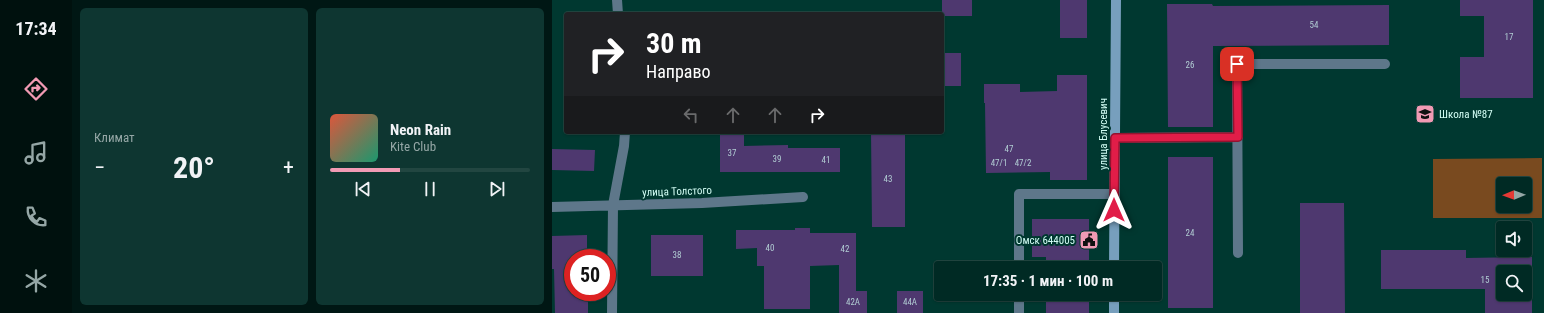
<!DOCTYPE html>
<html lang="ru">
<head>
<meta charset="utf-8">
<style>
  :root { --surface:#002a24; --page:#0e3631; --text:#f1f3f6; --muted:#95a7a6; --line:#224641; --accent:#f19ab4 }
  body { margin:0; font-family:"Roboto Condensed",sans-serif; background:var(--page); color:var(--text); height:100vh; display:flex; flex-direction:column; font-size:15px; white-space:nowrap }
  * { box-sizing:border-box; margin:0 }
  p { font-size:13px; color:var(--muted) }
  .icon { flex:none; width:22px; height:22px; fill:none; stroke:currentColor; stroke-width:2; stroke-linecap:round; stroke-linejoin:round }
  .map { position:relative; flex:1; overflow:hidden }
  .panel { display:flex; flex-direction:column; gap:8px; padding:8px; background:#001714; width:480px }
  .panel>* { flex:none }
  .top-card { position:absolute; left:12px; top:12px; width:380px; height:122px; border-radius:4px; box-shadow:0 1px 3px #0004,0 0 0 1px var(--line); background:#202124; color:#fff; overflow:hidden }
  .needle { width:26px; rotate:269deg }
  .fabs { position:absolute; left:944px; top:177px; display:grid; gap:8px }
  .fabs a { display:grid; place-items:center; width:36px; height:36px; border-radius:4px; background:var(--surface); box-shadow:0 1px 3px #0004,0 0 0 1px var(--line); font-size:20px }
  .speed { position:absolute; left:12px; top:249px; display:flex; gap:8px; font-size:20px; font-weight:700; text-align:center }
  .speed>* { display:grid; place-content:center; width:52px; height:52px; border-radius:50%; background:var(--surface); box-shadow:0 1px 3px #0004,0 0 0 1px var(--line); line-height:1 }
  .speed .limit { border:6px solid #d22; background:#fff; color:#111 }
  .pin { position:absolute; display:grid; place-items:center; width:34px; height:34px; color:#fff; margin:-17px; border-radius:8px; box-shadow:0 2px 6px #0006 }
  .me { position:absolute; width:44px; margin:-22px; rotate:0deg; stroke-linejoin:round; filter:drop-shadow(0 0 3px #0008) }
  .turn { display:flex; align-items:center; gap:14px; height:84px; padding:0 16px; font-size:18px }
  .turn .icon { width:52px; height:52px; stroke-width:2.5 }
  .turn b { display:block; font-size:28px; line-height:34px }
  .lanes { display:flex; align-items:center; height:38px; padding:0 16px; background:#0003; justify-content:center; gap:20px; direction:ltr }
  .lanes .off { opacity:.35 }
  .big { font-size:30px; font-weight:700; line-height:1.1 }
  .panel .tile { flex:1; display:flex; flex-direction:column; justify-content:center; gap:6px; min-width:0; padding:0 14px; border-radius:6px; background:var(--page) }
  .song { display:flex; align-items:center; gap:12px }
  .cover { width:48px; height:48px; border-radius:6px; background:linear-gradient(135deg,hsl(10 70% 55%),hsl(160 70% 35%)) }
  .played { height:4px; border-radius:2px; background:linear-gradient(90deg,var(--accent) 35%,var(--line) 35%) }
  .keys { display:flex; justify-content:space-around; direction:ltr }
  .heat { display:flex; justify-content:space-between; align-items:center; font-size:22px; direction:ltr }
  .panel .tiles { flex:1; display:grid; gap:8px; grid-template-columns:repeat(2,1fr) }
  .trip { position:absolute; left:382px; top:261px; width:228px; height:40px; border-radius:4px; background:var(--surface); box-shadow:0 1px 3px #0004,0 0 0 1px var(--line); font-weight:700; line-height:40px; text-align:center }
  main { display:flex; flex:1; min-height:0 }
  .tabs { display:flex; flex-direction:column; width:72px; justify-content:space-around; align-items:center; background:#00110e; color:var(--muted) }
  .tabs .icon { width:28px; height:28px }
  .tabs .active { color:var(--accent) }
  .tabs b { font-size:18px; color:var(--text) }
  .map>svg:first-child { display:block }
</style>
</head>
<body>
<main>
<nav class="tabs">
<b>17:34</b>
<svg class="icon active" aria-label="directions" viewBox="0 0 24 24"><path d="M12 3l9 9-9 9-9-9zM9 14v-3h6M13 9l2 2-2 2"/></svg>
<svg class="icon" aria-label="music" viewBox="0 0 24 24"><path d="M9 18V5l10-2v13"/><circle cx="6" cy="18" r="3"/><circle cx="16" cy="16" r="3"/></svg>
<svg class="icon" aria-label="phone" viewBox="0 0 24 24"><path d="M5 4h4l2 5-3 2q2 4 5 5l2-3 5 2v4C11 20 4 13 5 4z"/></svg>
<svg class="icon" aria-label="climate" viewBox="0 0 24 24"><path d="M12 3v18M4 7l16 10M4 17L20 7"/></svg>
</nav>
<section class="panel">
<div class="tiles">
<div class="tile"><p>Климат</p>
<div class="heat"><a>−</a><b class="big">20°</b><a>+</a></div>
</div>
<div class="tile">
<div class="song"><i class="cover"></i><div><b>Neon Rain</b><p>Kite Club</p></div></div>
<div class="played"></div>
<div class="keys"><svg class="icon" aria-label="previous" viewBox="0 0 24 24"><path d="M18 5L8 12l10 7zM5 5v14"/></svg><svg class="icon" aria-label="pause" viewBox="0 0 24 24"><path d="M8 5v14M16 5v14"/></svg><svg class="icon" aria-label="next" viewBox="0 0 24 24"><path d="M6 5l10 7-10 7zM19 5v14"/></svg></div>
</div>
</div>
</section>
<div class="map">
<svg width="992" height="313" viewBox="0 0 992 313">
  <rect width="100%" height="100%" fill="#003830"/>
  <!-- green -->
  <path fill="#794a1f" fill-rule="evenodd" d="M 990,158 L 990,218 L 881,218 L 881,159 ZM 951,184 L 973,184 L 973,206 L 951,206 Z"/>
  <!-- building -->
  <path fill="#4e386f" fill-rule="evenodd" d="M 390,0 L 420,0 L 420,16 L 390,16 Z
    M 508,0 L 535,0 L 535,38 L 508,38 Z
    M 908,0 L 981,0 L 981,98 L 908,98 L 908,57 L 932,57 L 932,16 L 908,16 Z
    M 615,4 L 660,4 L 661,6 L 837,5 L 837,45 L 661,46 L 661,127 L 616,127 Z
    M 390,53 L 409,53 L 409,86 L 390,86 Z
    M 505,75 L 535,75 L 535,180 L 498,180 L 498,172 L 434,173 L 433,103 L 432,103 L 432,84 L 468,84 L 468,92 L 505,91 Z
    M 319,132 L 353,132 L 353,227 L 320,227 Z
    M 168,134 L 192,134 L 192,146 L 236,145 L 236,148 L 288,148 L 288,172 L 168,172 Z
    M 0,149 L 43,150 L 42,171 L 0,170 Z
    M 616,157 L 661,157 L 661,308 L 616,308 Z
    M 748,203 L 792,203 L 793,313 L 748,313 Z
    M 480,219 L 537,219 L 537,268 L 494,268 L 494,257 L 480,257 Z
    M 243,228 L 258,228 L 258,233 L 304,233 L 304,291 L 315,291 L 315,313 L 287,313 L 287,265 L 258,266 L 258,309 L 212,309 L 212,266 L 205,266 L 205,248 L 184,249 L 184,230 L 243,230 Z
    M 35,235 L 35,258 L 21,258 L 21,292 L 36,292 L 36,313 L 3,313 L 2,269 L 0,269 L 0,236 Z
    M 99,235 L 151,235 L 151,276 L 99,276 Z
    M 829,250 L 914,250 L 914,258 L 980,257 L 980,313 L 933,313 L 933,289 L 829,289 ZM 951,272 L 973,272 L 973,294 L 951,294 Z
    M 345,291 L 371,291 L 371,313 L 345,313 Z
    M 494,294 L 537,294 L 537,313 L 494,313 Z"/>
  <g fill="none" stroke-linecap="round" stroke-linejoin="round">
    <!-- lane -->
    <path stroke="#5e778a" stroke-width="10" d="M 563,138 L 686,137
      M 686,253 L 685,64 L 833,64
      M 467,268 L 467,194 L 562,194
      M 467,294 L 467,313"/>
    <!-- street -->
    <path stroke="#5e778a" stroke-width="10" d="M 65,0 L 66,14
      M 0,207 L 150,203 L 251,197
      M 60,313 L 61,205 L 72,146 L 73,132"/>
    <!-- secondary -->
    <path stroke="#779fbd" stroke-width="10" d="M 562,268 L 564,0
      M 562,313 L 562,294"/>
  </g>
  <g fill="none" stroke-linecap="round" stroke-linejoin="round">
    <!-- route casing -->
    <g stroke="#92132f" stroke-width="10">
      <path id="route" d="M 562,210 L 563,138 L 686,137 L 685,64"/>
    </g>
    <!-- route -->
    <use href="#route" stroke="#e11d48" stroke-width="7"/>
  </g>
  <!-- icons -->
  <defs>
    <g id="school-square" transform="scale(1)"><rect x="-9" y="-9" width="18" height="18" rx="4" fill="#f19ab4" stroke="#003830"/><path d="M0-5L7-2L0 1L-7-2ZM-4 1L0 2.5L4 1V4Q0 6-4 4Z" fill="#111"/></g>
    <g id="civic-square" transform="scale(1)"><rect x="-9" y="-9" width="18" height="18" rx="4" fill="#f19ab4" stroke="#003830"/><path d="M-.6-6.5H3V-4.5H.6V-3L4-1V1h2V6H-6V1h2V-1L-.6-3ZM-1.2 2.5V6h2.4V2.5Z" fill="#111"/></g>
  </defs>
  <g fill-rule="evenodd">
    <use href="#school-square" x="873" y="114"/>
    <use href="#civic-square" x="537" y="240"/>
  </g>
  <g text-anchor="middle" stroke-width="4" stroke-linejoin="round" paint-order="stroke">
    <!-- number labels -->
    <g font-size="9" fill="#b1ccd3">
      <text x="762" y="28">54</text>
      <text x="957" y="40">17</text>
      <text x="638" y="68">26</text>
      <text x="457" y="152">47</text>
      <text x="180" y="156">37</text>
      <text x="225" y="162">39</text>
      <text x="274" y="163">41</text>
      <text x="447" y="166">47/1</text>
      <text x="471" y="166">47/2</text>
      <text x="336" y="182">43</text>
      <text x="638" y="236">24</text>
      <text x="218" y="251">40</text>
      <text x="293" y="252">42</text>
      <text x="125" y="258">38</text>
      <text x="933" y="283">15</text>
      <text x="301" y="305">42А</text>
      <text x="358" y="305">44А</text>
    </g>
    <!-- poi labels -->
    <g font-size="11" fill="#d2fdf4" stroke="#003830" text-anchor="start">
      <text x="887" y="118">Школа №87</text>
      <text x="523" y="244" text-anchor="end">Омск 644005</text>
    </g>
    <!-- street labels -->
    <g font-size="11" fill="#d2fdf4" stroke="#003830">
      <text transform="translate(551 134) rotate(-90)" y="4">улица Блусевич</text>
      <text transform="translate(125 191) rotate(-2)" y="4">улица Толстого</text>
    </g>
  </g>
</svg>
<div class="fabs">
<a><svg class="needle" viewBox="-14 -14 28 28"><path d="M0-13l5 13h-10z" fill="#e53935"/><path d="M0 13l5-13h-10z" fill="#95a7a6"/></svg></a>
<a><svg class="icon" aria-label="sound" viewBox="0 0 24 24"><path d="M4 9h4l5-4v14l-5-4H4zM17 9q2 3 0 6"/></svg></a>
<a><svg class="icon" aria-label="search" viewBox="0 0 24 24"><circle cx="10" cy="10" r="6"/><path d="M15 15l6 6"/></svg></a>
</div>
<div class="speed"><div class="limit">50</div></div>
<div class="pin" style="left:685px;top:64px;background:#d93025"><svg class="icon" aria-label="arrive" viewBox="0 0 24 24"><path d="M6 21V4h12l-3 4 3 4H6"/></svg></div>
<svg class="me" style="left:562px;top:210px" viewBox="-20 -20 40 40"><path d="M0-17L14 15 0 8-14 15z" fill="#e11d48" stroke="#fff" stroke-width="4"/></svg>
<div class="trip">17:35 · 1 мин · 100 m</div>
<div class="top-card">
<div class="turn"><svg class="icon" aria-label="right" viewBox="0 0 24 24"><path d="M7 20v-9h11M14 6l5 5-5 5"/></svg><div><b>30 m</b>Направо</div></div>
<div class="lanes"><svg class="icon off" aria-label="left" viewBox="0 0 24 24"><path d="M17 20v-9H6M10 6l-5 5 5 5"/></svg><svg class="icon off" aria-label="ahead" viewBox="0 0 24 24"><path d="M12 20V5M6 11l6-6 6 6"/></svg><svg class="icon off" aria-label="ahead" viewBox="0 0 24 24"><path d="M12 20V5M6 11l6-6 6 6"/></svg><svg class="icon" aria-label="right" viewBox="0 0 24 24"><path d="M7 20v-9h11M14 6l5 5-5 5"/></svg></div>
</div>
</div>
</main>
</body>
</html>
